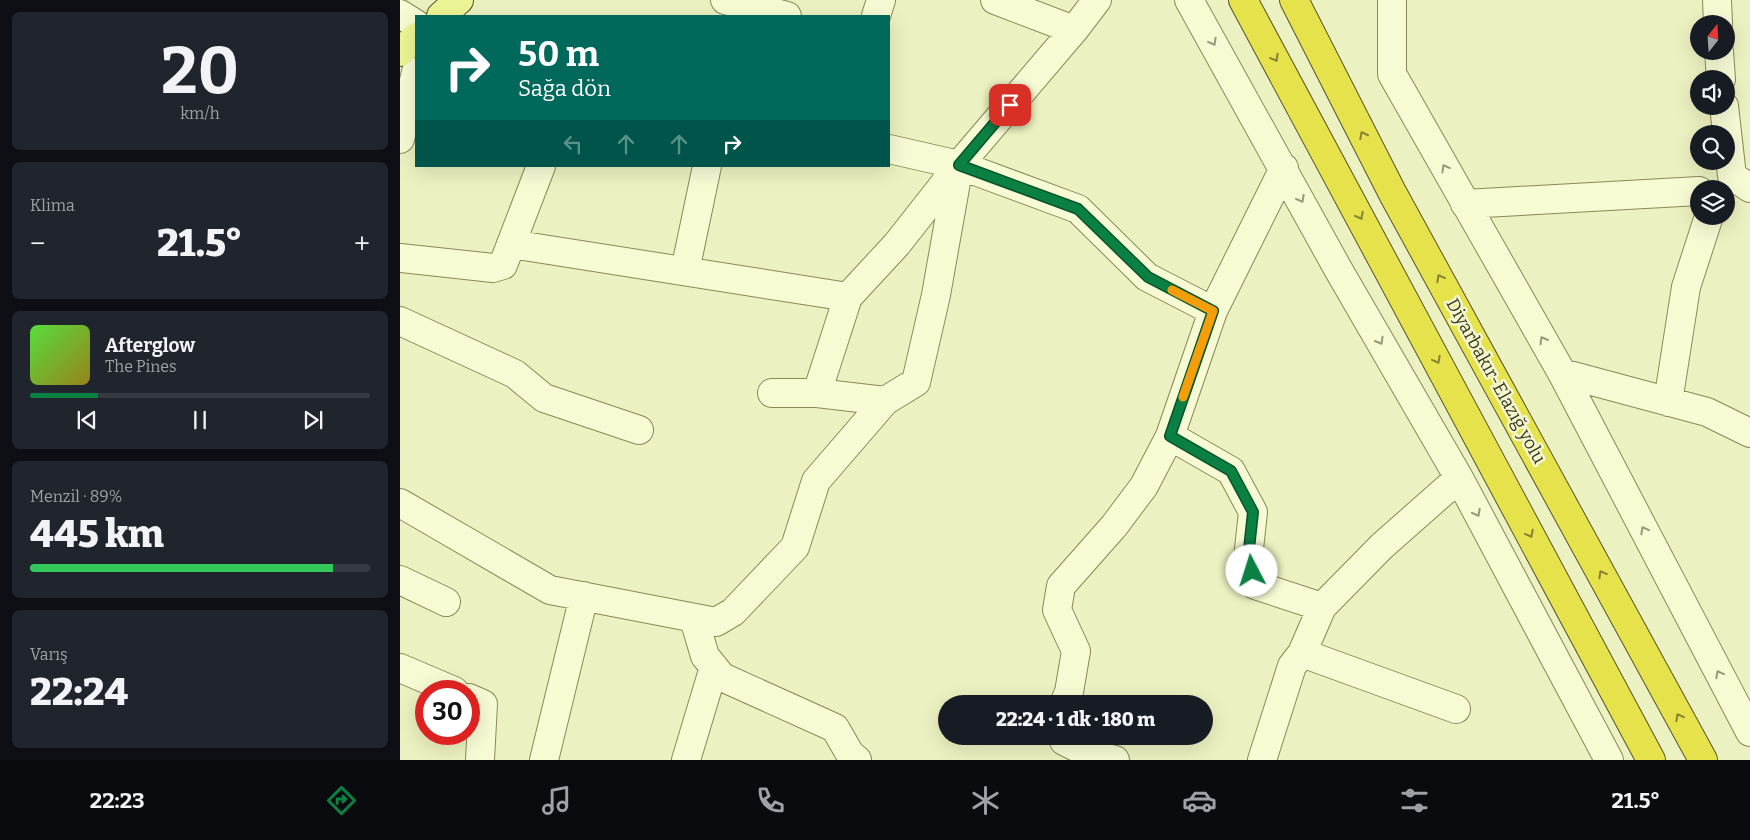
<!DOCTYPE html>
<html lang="tr">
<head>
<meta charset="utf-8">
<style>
  :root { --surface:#171b24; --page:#20242c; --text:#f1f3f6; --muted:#9ea1a6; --line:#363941; --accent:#0b8043 }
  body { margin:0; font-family:Bitter,serif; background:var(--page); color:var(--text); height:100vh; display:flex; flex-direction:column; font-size:19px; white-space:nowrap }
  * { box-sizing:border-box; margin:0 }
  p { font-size:16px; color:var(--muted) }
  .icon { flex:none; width:28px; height:28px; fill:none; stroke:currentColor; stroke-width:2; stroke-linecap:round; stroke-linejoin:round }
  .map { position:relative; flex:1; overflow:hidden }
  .side { display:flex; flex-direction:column; gap:12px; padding:12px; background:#0d0f14; width:400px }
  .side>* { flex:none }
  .guide { position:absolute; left:15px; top:15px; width:475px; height:152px; border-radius:0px; box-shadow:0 5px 20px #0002; background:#00695c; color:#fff; overflow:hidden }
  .needle { width:32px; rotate:17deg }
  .controls { position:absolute; left:1290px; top:15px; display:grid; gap:10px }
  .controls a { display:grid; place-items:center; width:45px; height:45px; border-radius:50%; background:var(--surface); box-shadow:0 5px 20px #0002; font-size:25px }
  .speed { position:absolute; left:15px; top:680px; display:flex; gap:10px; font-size:25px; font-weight:700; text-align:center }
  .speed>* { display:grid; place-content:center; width:65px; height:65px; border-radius:50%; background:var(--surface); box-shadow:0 5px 20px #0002; line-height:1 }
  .speed .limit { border:8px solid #d22; background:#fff; color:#111 }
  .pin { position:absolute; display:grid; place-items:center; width:42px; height:42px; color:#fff; margin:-21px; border-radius:10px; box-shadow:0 2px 8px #0006 }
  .me { position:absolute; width:55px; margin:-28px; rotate:355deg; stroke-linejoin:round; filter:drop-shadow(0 0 4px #0008) }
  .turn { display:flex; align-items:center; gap:18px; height:105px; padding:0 20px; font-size:22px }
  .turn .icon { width:65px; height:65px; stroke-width:2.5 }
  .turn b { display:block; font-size:35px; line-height:42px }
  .lanes { display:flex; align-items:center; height:48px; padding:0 20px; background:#0003; justify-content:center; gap:25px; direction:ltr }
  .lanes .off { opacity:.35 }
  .big { font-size:38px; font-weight:800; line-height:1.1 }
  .side .widget { flex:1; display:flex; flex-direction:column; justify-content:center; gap:8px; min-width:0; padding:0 18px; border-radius:8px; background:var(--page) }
  .side .dial { align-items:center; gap:0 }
  .dial b { font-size:65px; line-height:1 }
  .song { display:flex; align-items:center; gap:15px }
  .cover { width:60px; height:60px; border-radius:8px; background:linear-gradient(135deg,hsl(110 70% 55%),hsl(50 70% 35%)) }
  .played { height:5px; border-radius:2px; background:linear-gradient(90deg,var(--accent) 20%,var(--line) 20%) }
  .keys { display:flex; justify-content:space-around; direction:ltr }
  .heat { display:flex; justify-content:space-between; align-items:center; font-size:28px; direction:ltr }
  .charge { height:8px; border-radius:4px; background:linear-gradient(90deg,#34c759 89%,var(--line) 0) }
  .trip { position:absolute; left:538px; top:695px; width:275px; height:50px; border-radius:25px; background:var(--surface); box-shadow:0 5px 20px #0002; font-weight:800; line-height:50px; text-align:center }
  .tabs { display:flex; height:80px; justify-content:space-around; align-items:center; background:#090b0e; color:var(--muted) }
  .tabs .icon { width:35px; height:35px }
  .tabs .on { color:var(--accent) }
  .tabs b { font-size:22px; color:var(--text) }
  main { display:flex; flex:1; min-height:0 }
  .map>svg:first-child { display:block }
</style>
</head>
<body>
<main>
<section class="side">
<div class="widget dial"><b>20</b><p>km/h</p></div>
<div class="widget"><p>Klima</p>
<div class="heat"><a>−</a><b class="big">21.5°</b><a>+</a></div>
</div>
<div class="widget">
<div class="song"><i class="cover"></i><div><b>Afterglow</b><p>The Pines</p></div></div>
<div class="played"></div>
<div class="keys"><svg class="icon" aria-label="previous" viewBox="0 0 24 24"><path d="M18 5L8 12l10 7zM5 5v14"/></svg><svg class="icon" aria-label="pause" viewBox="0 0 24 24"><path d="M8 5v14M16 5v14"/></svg><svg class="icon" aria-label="next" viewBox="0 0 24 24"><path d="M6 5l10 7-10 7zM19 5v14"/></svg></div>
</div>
<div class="widget"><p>Menzil · 89%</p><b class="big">445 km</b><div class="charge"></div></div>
<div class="widget"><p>Varış</p><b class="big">22:24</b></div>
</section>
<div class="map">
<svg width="1350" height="760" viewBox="0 0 1350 760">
  <rect width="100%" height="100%" fill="#ebf1c0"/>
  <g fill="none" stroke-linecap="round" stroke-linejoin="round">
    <!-- minor casing -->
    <g stroke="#8b8857" stroke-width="30">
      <path id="minor" d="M 325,0 L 387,16
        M 595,0 L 674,30 L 697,0
        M 789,0 L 938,269 L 1059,478 L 1209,760
        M 992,0 L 992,74 L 1162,373 L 1350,732
        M 1317,0 L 1318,24
        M 0,14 L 16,24
        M 476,16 L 481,0
        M 1319,51 L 1321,79
        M 1324,106 L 1332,176 L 1350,188
        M 0,139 L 16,72
        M 489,149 L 559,165 L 674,30
        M 559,165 L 678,209 L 747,277 L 813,311 L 884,168
        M 1065,204 L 1299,191
        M 111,244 L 448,297
        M 0,258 L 93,268 L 103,265 L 141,166
        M 285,271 L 307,166
        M 0,321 L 115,374 L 144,398 L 239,430
        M 1162,373 L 1307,412 L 1350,433
        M 372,393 L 417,393 L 448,297 L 497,244 L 556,169
        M 417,393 L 485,401
        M 1268,402 L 1286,287 L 1309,216
        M 770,436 L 831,471 L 853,512 L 848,558 L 855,585 L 922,607
        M 0,503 L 150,590 L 316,622 L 333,612 L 395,547 L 416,481 L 485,401 L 516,382 L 536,295 L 559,165
        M 0,580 L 46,602
        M 294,619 L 305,656 L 322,677 L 435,728 L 450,754 L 457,760
        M 902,653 L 1056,709
        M 0,668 L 54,691
        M 69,698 L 83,704 L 80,760
        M 664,704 L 669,692 L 676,651 L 657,610 L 661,586 L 714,526 L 744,486 L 770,436 L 813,311
        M 662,736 L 664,741 L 688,753 L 715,760
        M 144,760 L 184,596
        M 286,760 L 314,667
        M 862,760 L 892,666 L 902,653 L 922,607 L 982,546 L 1059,478"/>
    </g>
    <!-- major casing -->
    <g stroke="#58532c" stroke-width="30">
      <path id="major" d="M 41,16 L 59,0
        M 0,52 L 16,37"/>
    </g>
    <!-- highway casing -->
    <g stroke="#58532c" stroke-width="30">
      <path id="highway" d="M 843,0 L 1251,760
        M 894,0 L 993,194 L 1303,760"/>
    </g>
    <!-- minor -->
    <use href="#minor" stroke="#f6fbd4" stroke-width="28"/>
    <!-- major -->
    <use href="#major" stroke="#ecf695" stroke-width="28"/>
    <!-- highway -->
    <use href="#highway" stroke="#e6e24b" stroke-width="28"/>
  </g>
  <!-- one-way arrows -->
  <defs><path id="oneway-chevron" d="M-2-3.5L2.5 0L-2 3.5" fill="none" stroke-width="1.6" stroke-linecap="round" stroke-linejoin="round" transform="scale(1.25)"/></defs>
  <g stroke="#989978">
    <use href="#oneway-chevron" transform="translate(813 42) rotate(61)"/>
    <use href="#oneway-chevron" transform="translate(1045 168) rotate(-119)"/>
    <use href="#oneway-chevron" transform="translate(901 199) rotate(62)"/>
    <use href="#oneway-chevron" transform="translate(1143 340) rotate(-120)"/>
    <use href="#oneway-chevron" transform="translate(980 341) rotate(60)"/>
    <use href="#oneway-chevron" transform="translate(1077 513) rotate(62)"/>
    <use href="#oneway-chevron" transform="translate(1244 530) rotate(-118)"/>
    <use href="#oneway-chevron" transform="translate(1319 674) rotate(-118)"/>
  </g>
  <g stroke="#878431">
    <use href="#oneway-chevron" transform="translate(875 58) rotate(61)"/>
    <use href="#oneway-chevron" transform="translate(963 135) rotate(-117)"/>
    <use href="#oneway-chevron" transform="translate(960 216) rotate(62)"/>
    <use href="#oneway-chevron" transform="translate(1040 278) rotate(-119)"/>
    <use href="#oneway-chevron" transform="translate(1037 360) rotate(62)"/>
    <use href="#oneway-chevron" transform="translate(1130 534) rotate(62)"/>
    <use href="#oneway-chevron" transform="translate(1202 574) rotate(-119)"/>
    <use href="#oneway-chevron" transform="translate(1279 717) rotate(-118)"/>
  </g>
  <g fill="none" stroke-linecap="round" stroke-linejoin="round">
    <!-- route casing -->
    <g stroke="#07532c" stroke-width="12">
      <path id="route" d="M 610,105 L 559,165 L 678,209 L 748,277 L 813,311 L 770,436 L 831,471 L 853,512 L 848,558 L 852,571"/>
    </g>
    <!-- route -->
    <use href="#route" stroke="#0b8043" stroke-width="9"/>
    <!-- slow -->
    <path stroke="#f59e0b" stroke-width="9" d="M 772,290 L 813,311 L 783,397"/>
  </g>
  <g text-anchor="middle" stroke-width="5" stroke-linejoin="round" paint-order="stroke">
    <!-- street labels -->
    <g font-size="18" fill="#3a371c" stroke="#f2f7d0">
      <text transform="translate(1096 381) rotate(61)" y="6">Diyarbakır-Elazığ yolu</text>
    </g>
  </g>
</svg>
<div class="controls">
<a><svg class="needle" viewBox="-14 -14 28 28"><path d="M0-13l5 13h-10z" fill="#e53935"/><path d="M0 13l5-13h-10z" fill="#9ea1a6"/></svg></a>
<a><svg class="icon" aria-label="sound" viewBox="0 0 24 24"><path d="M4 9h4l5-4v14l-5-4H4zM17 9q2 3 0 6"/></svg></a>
<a><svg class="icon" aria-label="search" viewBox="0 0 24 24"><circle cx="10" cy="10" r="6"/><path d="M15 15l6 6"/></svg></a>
<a><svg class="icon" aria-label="layers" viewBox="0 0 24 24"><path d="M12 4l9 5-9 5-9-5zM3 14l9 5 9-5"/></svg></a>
</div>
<div class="speed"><div class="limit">30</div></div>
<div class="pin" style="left:610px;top:105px;background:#d93025"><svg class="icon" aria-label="arrive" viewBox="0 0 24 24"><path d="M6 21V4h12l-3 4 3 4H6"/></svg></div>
<svg class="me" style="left:852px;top:571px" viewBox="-20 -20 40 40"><circle r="19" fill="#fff"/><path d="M0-13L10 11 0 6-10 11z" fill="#0b8043"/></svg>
<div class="trip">22:24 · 1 dk · 180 m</div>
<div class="guide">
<div class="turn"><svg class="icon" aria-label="right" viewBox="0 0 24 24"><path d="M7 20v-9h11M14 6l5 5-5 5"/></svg><div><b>50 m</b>Sağa dön</div></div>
<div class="lanes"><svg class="icon off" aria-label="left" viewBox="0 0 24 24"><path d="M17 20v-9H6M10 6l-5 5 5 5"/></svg><svg class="icon off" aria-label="ahead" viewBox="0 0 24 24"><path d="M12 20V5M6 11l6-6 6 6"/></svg><svg class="icon off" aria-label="ahead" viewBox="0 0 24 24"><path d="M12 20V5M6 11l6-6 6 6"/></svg><svg class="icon" aria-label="right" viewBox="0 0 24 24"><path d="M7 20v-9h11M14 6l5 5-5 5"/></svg></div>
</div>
</div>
</main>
<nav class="tabs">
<b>22:23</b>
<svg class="icon on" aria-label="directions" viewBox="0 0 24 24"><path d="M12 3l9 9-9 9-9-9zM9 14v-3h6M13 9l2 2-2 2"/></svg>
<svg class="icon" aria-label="music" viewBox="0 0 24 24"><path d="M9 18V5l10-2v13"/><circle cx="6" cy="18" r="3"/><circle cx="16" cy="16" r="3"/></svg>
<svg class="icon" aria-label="phone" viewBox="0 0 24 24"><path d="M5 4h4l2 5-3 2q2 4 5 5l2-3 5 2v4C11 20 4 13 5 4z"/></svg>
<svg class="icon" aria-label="climate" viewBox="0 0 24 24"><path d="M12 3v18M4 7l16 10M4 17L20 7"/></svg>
<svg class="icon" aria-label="car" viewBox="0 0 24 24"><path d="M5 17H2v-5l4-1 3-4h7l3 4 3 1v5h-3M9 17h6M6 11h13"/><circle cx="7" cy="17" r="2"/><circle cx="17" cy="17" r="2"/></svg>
<svg class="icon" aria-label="filters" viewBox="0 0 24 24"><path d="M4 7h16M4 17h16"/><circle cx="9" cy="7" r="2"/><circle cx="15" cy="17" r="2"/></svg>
<b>21.5°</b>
</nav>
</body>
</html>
